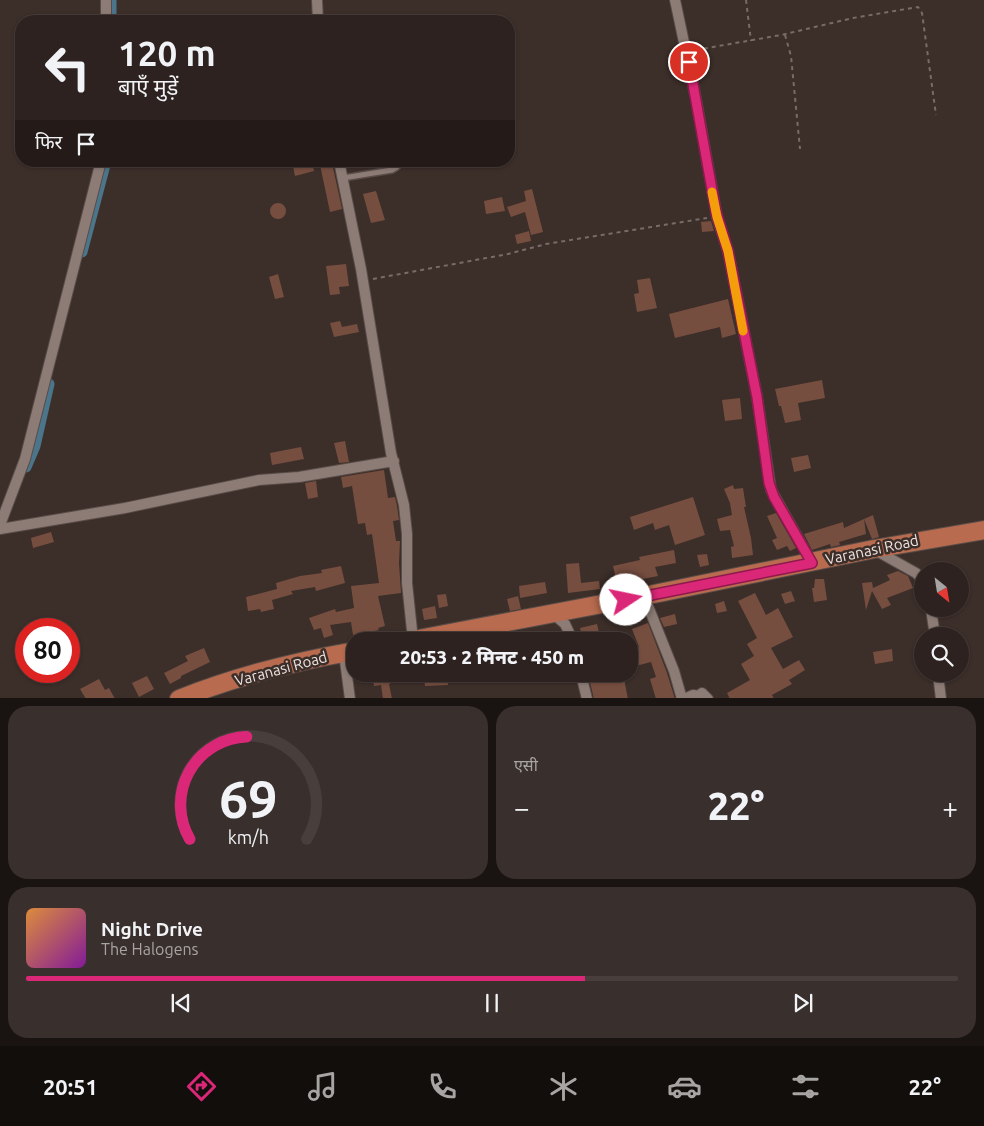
<!DOCTYPE html>
<html lang="hi">
<head>
<meta charset="utf-8">
<style>
  :root { --surface:#2d221f; --page:#392f2c; --text:#f1f3f6; --muted:#a7a4a4; --line:#483f3d; --accent:#db2777 }
  body { margin:0; font-family:Ubuntu,"Noto Sans Devanagari",sans-serif; background:var(--page); color:var(--text); height:100vh; display:flex; flex-direction:column; font-size:19px; white-space:nowrap }
  * { box-sizing:border-box; margin:0 }
  p { font-size:16px; color:var(--muted) }
  .icon { flex:none; width:28px; height:28px; fill:none; stroke:currentColor; stroke-width:2; stroke-linecap:round; stroke-linejoin:round }
  .map { position:relative; height:698px; overflow:hidden }
  .sheet { display:flex; flex-direction:column; gap:8px; padding:8px; background:#191311; flex:1 }
  .sheet>* { flex:none }
  .banner { position:absolute; left:15px; top:15px; width:500px; height:152px; border-radius:20px; box-shadow:0 1px 4px #0004,0 0 0 1px var(--line); background:#2d221f; color:var(--text); overflow:hidden }
  .needle { width:32px; rotate:150deg }
  .buttons { position:absolute; left:914px; top:562px; display:grid; gap:10px }
  .buttons a { display:grid; place-items:center; width:55px; height:55px; border-radius:50%; background:var(--surface); box-shadow:0 1px 4px #0004,0 0 0 1px var(--line); font-size:25px }
  .speed { position:absolute; left:15px; top:618px; display:flex; gap:10px; font-size:25px; font-weight:700; text-align:center }
  .speed>* { display:grid; place-content:center; width:65px; height:65px; border-radius:50%; background:var(--surface); box-shadow:0 1px 4px #0004,0 0 0 1px var(--line); line-height:1 }
  .speed .limit { border:8px solid #d22; background:#fff; color:#111 }
  .pin { position:absolute; display:grid; place-items:center; width:42px; height:42px; color:#fff; margin:-21px; border:2px solid #fff; border-radius:50%; box-shadow:0 1px 5px #0007 }
  .me { position:absolute; width:55px; margin:-28px; rotate:79deg; stroke-linejoin:round; filter:drop-shadow(0 0 4px #0008) }
  .turn { display:flex; align-items:center; gap:18px; height:105px; padding:0 20px; font-size:22px }
  .turn .icon { width:65px; height:65px; stroke-width:2.5 }
  .turn b { display:block; font-size:35px; line-height:42px }
  .then { display:flex; align-items:center; height:48px; padding:0 20px; background:#0003; gap:10px; font-size:19px }
  .big { font-size:38px; font-weight:800; line-height:1.1 }
  .sheet .widget { flex:1; display:flex; flex-direction:column; justify-content:center; gap:8px; min-width:0; padding:0 18px; border-radius:20px; background:var(--page) }
  .sheet .dial { align-items:center; gap:0 }
  .dial svg { height:130px; overflow:visible; fill:none; stroke:var(--line); stroke-width:7; stroke-linecap:round; text-anchor:middle }
  .dial text { fill:var(--text); stroke:none }
  .song { display:flex; align-items:center; gap:15px }
  .cover { width:60px; height:60px; border-radius:8px; background:linear-gradient(135deg,hsl(30 70% 55%),hsl(290 70% 35%)) }
  .played { height:5px; border-radius:2px; background:linear-gradient(90deg,var(--accent) 60%,var(--line) 60%) }
  .keys { display:flex; justify-content:space-around; direction:ltr }
  .heat { display:flex; justify-content:space-between; align-items:center; font-size:28px; direction:ltr }
  .sheet .tiles { flex:1; display:grid; gap:8px; grid-template-columns:1fr 1fr }
  .widget:last-child { grid-column:span 2 }
  .trip { position:absolute; left:346px; top:632px; width:292px; height:50px; border-radius:20px; background:var(--surface); box-shadow:0 1px 4px #0004,0 0 0 1px var(--line); font-weight:800; line-height:50px; text-align:center }
  .tab-bar { display:flex; height:80px; justify-content:space-around; align-items:center; background:#120e0c; color:var(--muted) }
  .tab-bar .icon { width:35px; height:35px }
  .tab-bar .on { color:var(--accent) }
  .tab-bar b { font-size:22px; color:var(--text) }
  .map>svg:first-child { display:block }
</style>
</head>
<body>
<div class="map">
<svg width="984" height="699" viewBox="0 0 984 699">
  <rect width="100%" height="100%" fill="#3c2e29"/>
  <g fill="none" stroke-linecap="round" stroke-linejoin="round">
    <!-- canal -->
    <path stroke="#4a758b" stroke-width="11" d="M 111,0 L 111,21
      M 82,252 L 106,161
      M 26,467 L 35,446 L 49,384"/>
  </g>
  <!-- building -->
  <path fill="#764e40" d="M 292,161 L 312,161 L 314,171 L 295,176 Z
    M 332,163 L 342,209 L 330,212 L 320,165 Z
    M 532,189 L 543,232 L 531,235 L 525,212 L 511,217 L 507,207 L 526,201 L 524,191 Z
    M 376,191 L 385,220 L 371,223 L 363,194 Z
    M 502,197 L 505,211 L 486,214 L 484,201 Z
    M270 211a8 8 0 1 1 16 0a8 8 0 1 1-16 0Z
    M 711,221 L 714,231 L 702,232 L 701,222 Z
    M 529,231 L 531,241 L 517,244 L 515,235 Z
    M 346,264 L 349,286 L 339,287 L 340,294 L 330,295 L 326,266 Z
    M 278,274 L 284,297 L 275,299 L 269,277 Z
    M 650,278 L 657,308 L 637,312 L 634,294 L 639,293 L 637,280 Z
    M 728,299 L 736,334 L 722,338 L 720,327 L 675,338 L 669,314 Z
    M 340,321 L 342,327 L 357,324 L 359,332 L 334,337 L 330,323 Z
    M 822,380 L 825,398 L 798,403 L 801,420 L 785,423 L 781,406 L 779,406 L 775,389 Z
    M 740,398 L 742,419 L 725,421 L 722,400 Z
    M 345,441 L 349,462 L 339,463 L 334,443 Z
    M 301,447 L 304,459 L 272,465 L 270,453 Z
    M 808,455 L 811,468 L 794,472 L 791,458 Z
    M 384,470 L 388,498 L 395,497 L 397,506 L 399,520 L 393,521 L 396,541 L 400,541 L 399,563 L 401,593 L 378,596 L 385,626 L 378,628 L 379,630 L 353,635 L 351,622 L 330,625 L 333,635 L 324,638 L 321,628 L 314,630 L 309,618 L 335,609 L 336,612 L 354,608 L 351,586 L 379,583 L 372,534 L 367,535 L 365,523 L 358,524 L 352,486 L 343,488 L 341,477 Z
    M 316,481 L 318,497 L 308,499 L 305,483 Z
    M 733,485 L 734,489 L 743,488 L 746,507 L 744,507 L 751,538 L 753,555 L 732,558 L 731,547 L 734,546 L 730,530 L 720,531 L 717,519 L 732,515 L 730,503 L 724,489 Z
    M 693,497 L 705,535 L 675,545 L 669,525 L 655,530 L 653,523 L 634,530 L 630,517 Z
    M 776,513 L 796,548 L 790,551 L 787,546 L 777,550 L 772,540 L 777,538 L 767,516 Z
    M 873,515 L 879,537 L 872,539 L 864,519 Z
    M 864,519 L 866,534 L 839,542 L 840,545 L 831,547 L 830,544 L 812,550 L 804,534 L 843,522 L 844,528 Z
    M 51,532 L 54,542 L 33,548 L 31,538 Z
    M 674,550 L 676,563 L 655,567 L 658,576 L 617,584 L 613,566 L 640,560 L 639,557 Z
    M 707,554 L 709,565 L 700,567 L 697,555 Z
    M 579,563 L 581,583 L 599,581 L 600,589 L 568,593 L 566,564 Z
    M 341,566 L 345,583 L 316,591 L 315,587 L 291,591 L 293,594 L 272,600 L 274,609 L 261,612 L 260,609 L 248,611 L 246,597 L 277,589 L 276,583 L 300,576 L 322,573 L 321,570 Z
    M 898,571 L 908,576 L 913,588 L 887,598 L 891,605 L 882,609 L 872,591 L 866,610 L 862,583 L 872,582 L 873,588 L 890,580 L 887,575 Z
    M 815,579 L 824,579 L 827,600 L 814,602 L 812,588 L 814,588 Z
    M 545,582 L 547,593 L 520,598 L 519,586 Z
    M 791,591 L 795,601 L 785,604 L 781,594 Z
    M 755,593 L 766,615 L 778,608 L 793,637 L 771,648 L 783,669 L 799,660 L 805,670 L 789,680 L 792,684 L 772,695 L 774,699 L 730,699 L 727,693 L 750,680 L 741,664 L 754,656 L 747,644 L 757,638 L 738,601 Z
    M 446,594 L 448,606 L 439,608 L 437,595 Z
    M 518,596 L 521,609 L 510,611 L 507,599 Z
    M 724,601 L 727,611 L 717,613 L 715,604 Z
    M 435,606 L 437,618 L 424,620 L 422,609 Z
    M 675,614 L 677,624 L 664,627 L 660,618 Z
    M 648,623 L 667,673 L 675,699 L 656,699 L 650,679 L 656,677 L 651,662 L 632,667 L 630,659 L 630,650 L 639,647 L 632,629 Z
    M 597,624 L 601,641 L 583,641 L 580,628 Z
    M 204,648 L 210,662 L 181,676 L 181,678 L 170,684 L 164,673 L 188,661 L 185,656 Z
    M 892,649 L 893,661 L 875,664 L 873,652 Z
    M 372,674 L 422,674 L 422,679 L 391,683 L 389,684 L 392,699 L 383,699 L 381,685 L 374,686 Z
    M 424,674 L 447,674 L 448,685 L 425,686 Z
    M 588,674 L 623,674 L 628,699 L 594,699 Z
    M 147,676 L 154,689 L 139,697 L 132,683 Z
    M 99,679 L 105,690 L 109,688 L 115,699 L 86,699 L 80,689 Z"/>
  <g fill="none" stroke-linecap="round" stroke-linejoin="round">
    <!-- service casing -->
    <g stroke="#584c48" stroke-width="8">
      <path id="service" d="M 343,178 L 392,170 L 397,167 L 402,161"/>
    </g>
    <!-- minor casing -->
    <g stroke="#584c48" stroke-width="12">
      <path id="minor" d="M 106,0 L 106,21
        M 317,0 L 318,21
        M 675,0 L 696,99 L 717,217 L 728,251 L 757,397 L 771,490 L 812,563
        M 339,161 L 361,269 L 391,453 L 404,505 L 407,534 L 407,583 L 413,640
        M 0,525 L 25,459 L 101,161
        M 0,529 L 125,508 L 259,480 L 299,477 L 394,461
        M 875,550 L 916,573 L 922,579
        M 644,596 L 674,671 L 682,699
        M 931,609 L 935,636
        M 552,613 L 565,624 L 573,641
        M 344,653 L 350,699
        M 581,674 L 587,699
        M 938,674 L 941,699
        M 684,699 L 693,695 L 699,696 L 702,693 L 708,699"/>
    </g>
    <!-- trunk casing -->
    <g stroke="#584c48" stroke-width="20">
      <path id="trunk" d="M 408,641 L 644,596 L 874,549 L 984,530
        M 179,699 C 234,677 297,661 355,651"/>
    </g>
    <!-- path -->
    <path stroke="#796c68" stroke-width="2" stroke-dasharray="4 4" stroke-linecap="butt" d="M 746,0 L 751,41
      M 785,35 L 791,56 L 800,149
      M 696,50 L 781,35 L 853,18 L 918,7 L 922,13 L 936,115
      M 373,279 L 508,254 L 546,244 L 707,218"/>
    <!-- service -->
    <use href="#service" stroke="#8d7c76" stroke-width="5"/>
    <!-- minor -->
    <use href="#minor" stroke="#8d7c76" stroke-width="10"/>
    <!-- trunk -->
    <use href="#trunk" stroke="#b86b4e" stroke-width="18"/>
  </g>
  <g fill="none" stroke-linecap="round" stroke-linejoin="round">
    <!-- route casing -->
    <g stroke="#8e194d" stroke-width="12">
      <path id="route" d="M 626,600 L 812,563 L 774,497 L 769,483 L 757,397 L 728,251 L 716,212 L 689,62"/>
    </g>
    <!-- route -->
    <use href="#route" stroke="#db2777" stroke-width="9"/>
    <!-- slow -->
    <path stroke="#f59e0b" stroke-width="9" d="M 712,192 L 717,217 L 728,251 L 743,331"/>
  </g>
  <g text-anchor="middle" stroke-width="5" stroke-linejoin="round" paint-order="stroke">
    <!-- street labels -->
    <g font-size="15" fill="#eee4e1" stroke="#3c2e29">
      <text transform="translate(872 550) rotate(-12)" y="5">Varanasi Road</text>
      <text transform="translate(281 669) rotate(-15)" y="5">Varanasi Road</text>
    </g>
  </g>
</svg>
<div class="buttons">
<a><svg class="needle" viewBox="-14 -14 28 28"><path d="M0-13l5 13h-10z" fill="#e53935"/><path d="M0 13l5-13h-10z" fill="#a7a4a4"/></svg></a>
<a><svg class="icon" aria-label="search" viewBox="0 0 24 24"><circle cx="10" cy="10" r="6"/><path d="M15 15l6 6"/></svg></a>
</div>
<div class="speed"><div class="limit">80</div></div>
<div class="pin" style="left:689px;top:62px;background:#d93025"><svg class="icon" aria-label="arrive" viewBox="0 0 24 24"><path d="M6 21V4h12l-3 4 3 4H6"/></svg></div>
<svg class="me" style="left:626px;top:600px" viewBox="-20 -20 40 40"><circle r="19" fill="#fff"/><path d="M0-13L10 11 0 6-10 11z" fill="#db2777"/></svg>
<div class="trip">20:53 · 2 मिनट · 450 m</div>
<div class="banner">
<div class="turn"><svg class="icon" aria-label="left" viewBox="0 0 24 24"><path d="M17 20v-9H6M10 6l-5 5 5 5"/></svg><div><b>120 m</b>बाएँ मुड़ें</div></div>
<div class="then">फिर<svg class="icon" aria-label="arrive" viewBox="0 0 24 24"><path d="M6 21V4h12l-3 4 3 4H6"/></svg></div>
</div>
</div>
<section class="sheet">
<div class="tiles">
<div class="widget dial"><svg viewBox="0 0 100 80">
<path d="M14 69A42 42 0 1 1 86 69"/>
<path d="M14 69A42 42 0 0 1 49 6" stroke="#db2777"/>
<text x="50" y="56" font-size="32" font-weight="700">69</text>
<text x="50" y="72" font-size="11">km/h</text>
</svg></div>
<div class="widget"><p>एसी</p>
<div class="heat"><a>−</a><b class="big">22°</b><a>+</a></div>
</div>
<div class="widget">
<div class="song"><i class="cover"></i><div><b>Night Drive</b><p>The Halogens</p></div></div>
<div class="played"></div>
<div class="keys"><svg class="icon" aria-label="previous" viewBox="0 0 24 24"><path d="M18 5L8 12l10 7zM5 5v14"/></svg><svg class="icon" aria-label="pause" viewBox="0 0 24 24"><path d="M8 5v14M16 5v14"/></svg><svg class="icon" aria-label="next" viewBox="0 0 24 24"><path d="M6 5l10 7-10 7zM19 5v14"/></svg></div>
</div>
</div>
</section>
<nav class="tab-bar">
<b>20:51</b>
<svg class="icon on" aria-label="directions" viewBox="0 0 24 24"><path d="M12 3l9 9-9 9-9-9zM9 14v-3h6M13 9l2 2-2 2"/></svg>
<svg class="icon" aria-label="music" viewBox="0 0 24 24"><path d="M9 18V5l10-2v13"/><circle cx="6" cy="18" r="3"/><circle cx="16" cy="16" r="3"/></svg>
<svg class="icon" aria-label="phone" viewBox="0 0 24 24"><path d="M5 4h4l2 5-3 2q2 4 5 5l2-3 5 2v4C11 20 4 13 5 4z"/></svg>
<svg class="icon" aria-label="climate" viewBox="0 0 24 24"><path d="M12 3v18M4 7l16 10M4 17L20 7"/></svg>
<svg class="icon" aria-label="car" viewBox="0 0 24 24"><path d="M5 17H2v-5l4-1 3-4h7l3 4 3 1v5h-3M9 17h6M6 11h13"/><circle cx="7" cy="17" r="2"/><circle cx="17" cy="17" r="2"/></svg>
<svg class="icon" aria-label="filters" viewBox="0 0 24 24"><path d="M4 7h16M4 17h16"/><circle cx="9" cy="7" r="2"/><circle cx="15" cy="17" r="2"/></svg>
<b>22°</b>
</nav>
</body>
</html>
